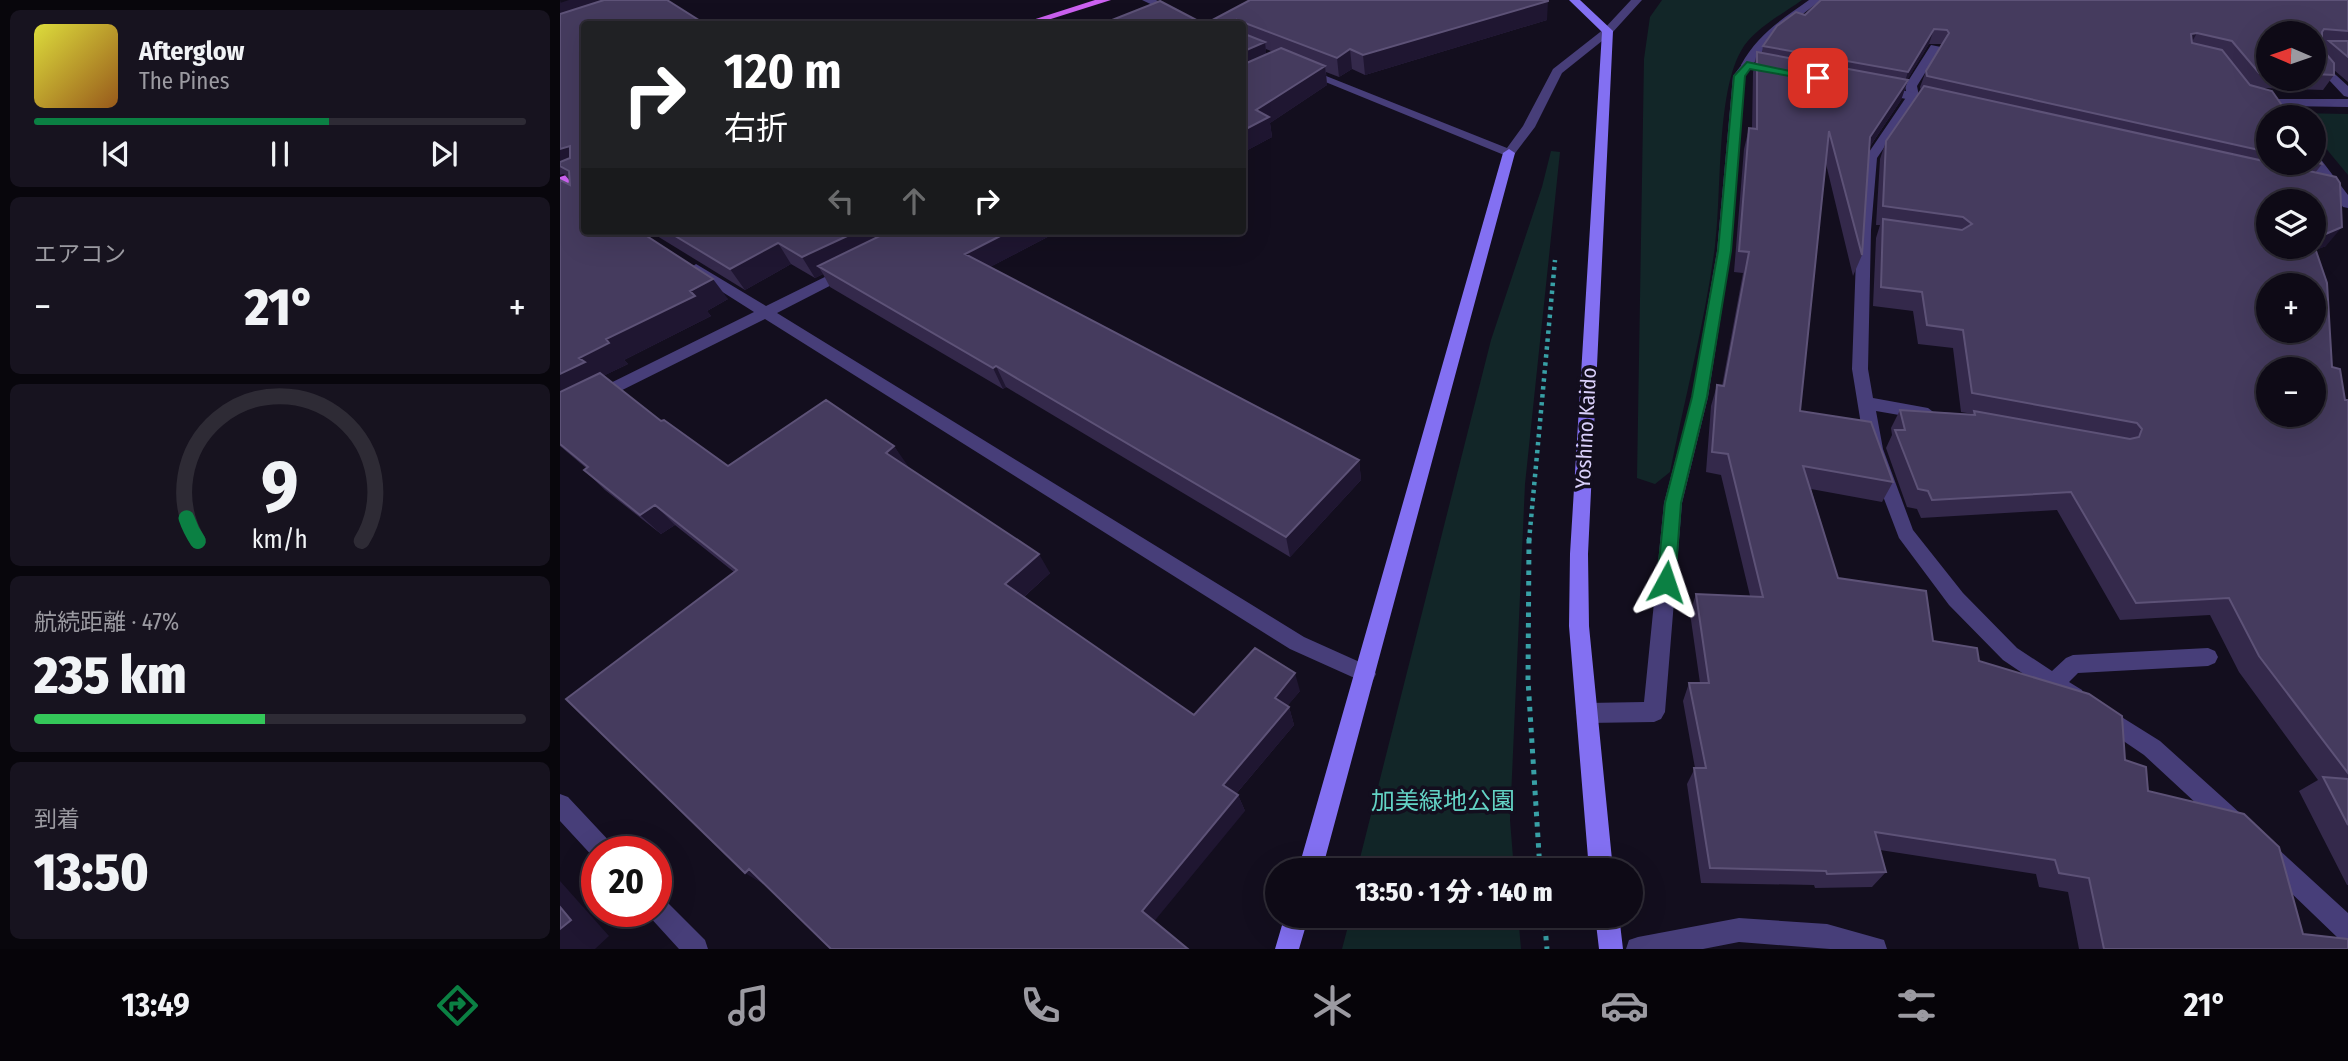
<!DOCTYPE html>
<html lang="ja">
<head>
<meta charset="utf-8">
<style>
  :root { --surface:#0e0a16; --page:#17131f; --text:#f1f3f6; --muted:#9b9aa1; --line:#2e2b35; --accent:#0b8043 }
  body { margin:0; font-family:"Fira Sans Condensed","Noto Sans JP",sans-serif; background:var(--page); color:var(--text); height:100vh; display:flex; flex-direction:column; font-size:26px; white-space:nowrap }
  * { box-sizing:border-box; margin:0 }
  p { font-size:23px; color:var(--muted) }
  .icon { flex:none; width:38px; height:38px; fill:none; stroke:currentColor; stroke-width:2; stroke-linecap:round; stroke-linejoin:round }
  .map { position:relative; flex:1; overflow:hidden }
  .side { display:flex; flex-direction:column; gap:10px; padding:10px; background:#08060c; width:560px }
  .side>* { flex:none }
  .hud { position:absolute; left:21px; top:21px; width:665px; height:214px; border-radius:7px; box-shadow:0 7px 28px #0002,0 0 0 2px var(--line); background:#202124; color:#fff; overflow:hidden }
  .needle { width:46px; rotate:272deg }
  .tools { position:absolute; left:1696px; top:21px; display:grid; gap:14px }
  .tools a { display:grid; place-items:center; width:70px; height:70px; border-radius:50%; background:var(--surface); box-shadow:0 7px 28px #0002,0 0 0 2px var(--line); font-size:35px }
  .speed { position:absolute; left:21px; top:836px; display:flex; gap:14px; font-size:35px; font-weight:700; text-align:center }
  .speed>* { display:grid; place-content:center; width:91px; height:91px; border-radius:50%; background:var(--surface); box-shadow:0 7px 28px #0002,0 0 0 2px var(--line); line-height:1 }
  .speed .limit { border:10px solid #d22; background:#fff; color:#111 }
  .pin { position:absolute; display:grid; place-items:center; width:60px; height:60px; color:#fff; margin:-30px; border-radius:14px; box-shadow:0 4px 10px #0006 }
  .me { position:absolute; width:77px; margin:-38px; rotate:5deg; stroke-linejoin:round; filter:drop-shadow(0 0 5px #0008) }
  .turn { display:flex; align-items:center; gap:24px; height:147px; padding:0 28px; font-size:32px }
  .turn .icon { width:91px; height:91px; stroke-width:2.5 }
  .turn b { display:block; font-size:49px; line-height:60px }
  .lanes { display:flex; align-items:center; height:66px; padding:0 28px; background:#0003; justify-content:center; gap:35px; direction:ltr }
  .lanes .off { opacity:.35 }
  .big { font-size:52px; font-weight:800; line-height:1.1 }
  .side .tile { flex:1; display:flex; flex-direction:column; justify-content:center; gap:10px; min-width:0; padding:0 24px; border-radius:10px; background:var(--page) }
  .side .dial { align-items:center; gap:0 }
  .dial svg { height:182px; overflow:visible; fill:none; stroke:var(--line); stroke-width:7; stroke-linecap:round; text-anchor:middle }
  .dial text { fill:var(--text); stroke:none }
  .song { display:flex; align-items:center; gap:21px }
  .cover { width:84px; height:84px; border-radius:10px; background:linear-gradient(135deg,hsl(60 70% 55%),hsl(30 70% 35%)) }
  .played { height:7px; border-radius:4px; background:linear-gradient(90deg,var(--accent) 60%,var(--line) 60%) }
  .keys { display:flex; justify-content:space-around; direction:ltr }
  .heat { display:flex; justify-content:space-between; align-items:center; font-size:38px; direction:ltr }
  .charge { height:10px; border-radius:5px; background:linear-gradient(90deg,#34c759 47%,var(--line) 0) }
  .trip { position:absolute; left:705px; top:858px; width:378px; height:70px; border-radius:35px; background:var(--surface); box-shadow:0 7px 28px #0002,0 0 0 2px var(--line); font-weight:800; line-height:70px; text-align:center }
  .tabs { display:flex; height:112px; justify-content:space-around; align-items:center; background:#060409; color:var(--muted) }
  .tabs .icon { width:49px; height:49px }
  .tabs .current { color:var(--accent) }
  .tabs b { font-size:32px; color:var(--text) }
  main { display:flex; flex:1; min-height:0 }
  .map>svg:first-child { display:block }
</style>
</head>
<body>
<main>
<section class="side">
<div class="tile">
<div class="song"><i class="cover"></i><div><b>Afterglow</b><p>The Pines</p></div></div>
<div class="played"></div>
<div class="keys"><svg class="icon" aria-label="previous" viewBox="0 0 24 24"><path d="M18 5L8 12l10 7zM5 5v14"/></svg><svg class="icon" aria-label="pause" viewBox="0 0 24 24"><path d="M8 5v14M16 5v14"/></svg><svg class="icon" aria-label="next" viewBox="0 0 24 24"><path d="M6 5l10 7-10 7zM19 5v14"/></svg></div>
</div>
<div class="tile"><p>エアコン</p>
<div class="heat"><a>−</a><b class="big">21°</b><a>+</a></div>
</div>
<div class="tile dial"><svg viewBox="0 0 100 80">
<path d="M14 69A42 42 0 1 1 86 69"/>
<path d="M14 69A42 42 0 0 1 9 59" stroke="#0b8043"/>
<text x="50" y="56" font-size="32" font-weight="700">9</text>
<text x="50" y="72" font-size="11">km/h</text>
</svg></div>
<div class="tile"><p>航続距離 · 47%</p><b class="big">235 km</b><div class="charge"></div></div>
<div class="tile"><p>到着</p><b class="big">13:50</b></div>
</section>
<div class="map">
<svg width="1788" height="949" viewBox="0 0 1788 949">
  <rect width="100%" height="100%" fill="#130e1e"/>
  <!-- green -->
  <path fill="#122628" d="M 1102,0 L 1242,0 C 1223,14 1193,29 1181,51 C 1156,95 1162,193 1155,246 C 1145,322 1125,397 1110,472 L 1095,484 L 1077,478 L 1084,59 L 1090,17 Z
    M 1736,113 L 1788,114 L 1788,175 L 1754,134 L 1754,117 L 1739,117 Z
    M 991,151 L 1000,152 L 965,484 L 950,820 L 954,870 L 797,870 L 931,340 L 982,187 Z
    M 791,915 L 958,915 L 961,949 L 782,949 Z"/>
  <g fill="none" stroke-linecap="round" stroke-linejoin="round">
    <!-- path-far1 -->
    <path stroke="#38a0a6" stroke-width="4.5" stroke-dasharray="3.5 4.5" stroke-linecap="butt" d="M 969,541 L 995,260"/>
    <!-- path -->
    <path stroke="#38a0a6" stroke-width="5" stroke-dasharray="4.5 6" stroke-linecap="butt" d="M 969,539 L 968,680 L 980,870
      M 984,915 L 987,949"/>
    <!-- lane -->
    <path fill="#473e79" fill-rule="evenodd" d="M 1371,45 L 1381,47 L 1357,86 L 1359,96 L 1317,158 L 1311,230 L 1308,369 L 1313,398 L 1368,408 L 1376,414 L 1368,420 L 1316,411 L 1323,449 L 1353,530 L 1403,593 L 1457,648 L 1492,671 L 1506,658 L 1513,655 L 1648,648 L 1655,651 L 1658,657 L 1655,663 L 1648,666 L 1518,673 L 1509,682 L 1522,690 L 1525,697 L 1522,704 L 1515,706 L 1508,704 L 1443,660 L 1389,605 L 1339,538 L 1305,449 L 1292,369 L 1297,230 L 1305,158 L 1347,96 L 1345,86 Z
      M 1754,55 L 1788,86 L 1788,97 L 1784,96 L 1754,64 Z
      M 1187,62 L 1193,65 L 1185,76 L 1171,251 L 1148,397 L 1122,503 L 1105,712 L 1101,719 L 1094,722 L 1027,723 L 1020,720 L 1016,713 L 1020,706 L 1027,703 L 1084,702 L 1104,503 L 1132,397 L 1157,251 L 1173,76 L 1183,63 Z
      M 1544,706 L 1600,741 L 1681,814 L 1684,822 L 1681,830 L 1673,833 L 1665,830 L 1584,755 L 1537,723 L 1533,716 L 1537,709 Z
      M 1709,844 L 1717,848 L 1788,913 L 1788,942 L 1779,939 L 1701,864 L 1697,856 L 1701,848 Z
      M 1179,918 L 1267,924 L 1324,940 L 1327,949 L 1270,949 L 1179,942 L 1143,949 L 1066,949 L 1069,940 L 1078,937 Z"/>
    <!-- street -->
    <path fill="#473e79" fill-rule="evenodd" d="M 582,0 L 596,0 L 645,24 L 632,24 Z
      M 1071,0 L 1082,0 L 1052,33 L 1002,73 L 975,127 L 953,156 L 949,157 L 741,72 L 751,70 L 947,148 L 963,126 L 993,69 L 1044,29 Z
      M 1249,0 L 1261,0 L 1212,38 L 1194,63 L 1219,68 L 1219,72 L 1183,67 L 1181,65 C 1197,35 1222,19 1249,0 Z
      M 1321,86 L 1380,98 L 1386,102 L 1380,106 L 1317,93 L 1315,90 Z
      M 1709,99 L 1788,99 L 1788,107 L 1721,106 L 1729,117 L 1717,117 L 1707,102 Z
      M 1754,156 L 1759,157 L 1788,195 L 1788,208 L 1783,207 L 1749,163 L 1754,163 Z
      M 136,264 L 206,306 L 283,268 L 293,268 L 295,271 L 293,274 L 217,313 L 744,637 L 813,668 L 816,674 L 813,680 L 806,683 L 799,680 L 730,649 L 205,319 L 0,421 L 0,408 L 194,312 L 131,272 L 129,269 Z
      M 0,794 L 8,797 L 52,844 L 55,852 L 37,852 L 36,860 L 0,821 Z
      M 96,895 L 104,899 L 145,940 L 148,949 L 119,949 L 88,915 L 86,912 L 96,912 Z"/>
    <!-- secondary -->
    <path fill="#8370f2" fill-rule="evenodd" d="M 1009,0 L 1020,0 L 1053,31 L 1028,554 L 1029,626 L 1053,870 L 1029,870 L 1009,626 L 1010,554 L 1042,32 Z
      M 949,149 L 955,153 L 762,870 L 738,870 L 943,153 Z
      M 725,915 L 749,915 L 739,949 L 715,949 Z
      M 1035,915 L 1059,915 L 1063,949 L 1039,949 Z"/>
    <!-- primary -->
    <path fill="#cc61f1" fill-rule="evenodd" d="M 535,0 L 551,0 L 475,24 L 460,24 Z
      M 24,169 L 24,177 L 0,186 L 0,177 Z"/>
  </g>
  <!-- wall -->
  <path fill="#34294b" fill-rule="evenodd" d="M 0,0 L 24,231 L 168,299 L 147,311 L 151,316 L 64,360 L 68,364 L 43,376 L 101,421 L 168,466 L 334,446 L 347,467 L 490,573 L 464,597 L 634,715 L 740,691 L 727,706 L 729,707 L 734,725 L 676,794 L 678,795 L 685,811 L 174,572 L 115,525 L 101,534 L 45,490 L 24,470 L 26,468 L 0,446 L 0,180 L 10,185 L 10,181 L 4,174 L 0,175 Z
    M 690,0 L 987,20 L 805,75 L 792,69 L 779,77 L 766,72 L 767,85 L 710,123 L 712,137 L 682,153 L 682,24 L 645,24 ZM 706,49 L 713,52 L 706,55 Z
    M 1788,0 L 1788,82 L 1774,70 L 1774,75 L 1763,90 L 1702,88 L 1708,117 L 1708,163 L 1754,163 L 1754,151 L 1762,164 L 1755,173 L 1766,246 L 1755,250 L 1772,367 L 1785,400 L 1788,400 L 1788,885 L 1787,885 L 1739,791 L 1758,780 L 1679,672 L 1650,615 L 1560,620 L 1497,510 L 1361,518 L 1357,509 L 1347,507 L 1326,448 L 1332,435 L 1331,428 L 1340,410 L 1413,414 L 1401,412 L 1393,348 L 1358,344 L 1353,311 L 1313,306 L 1316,238 L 1320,225 L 1316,225 L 1320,159 L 1326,141 L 1361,91 L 1360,87 L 1366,71 L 1382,44 L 1369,44 L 1347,80 L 1348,80 L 1341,100 L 1309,148 L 1302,255 L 1293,276 L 1266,164 L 1240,411 L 1333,482 L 1322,502 L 1251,489 L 1278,578 L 1373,641 L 1419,661 L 1565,760 L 1588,791 L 1743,934 L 1788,949 L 1519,949 L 1508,892 L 1479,887 L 1476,874 L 1320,850 L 1326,872 L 1312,887 L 1255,888 L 1254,885 L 1141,883 L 1127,784 L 1135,768 L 1123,701 L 1129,683 L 1140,683 L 1130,613 L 1136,594 L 1190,596 L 1161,475 L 1146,472 L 1151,406 L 1157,385 L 1162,386 L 1183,273 L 1174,272 L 1184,149 L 1189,128 L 1192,129 L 1193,72 L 1197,52 L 1202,52 L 1203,46 L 1245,15 ZM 1708,33 L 1754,33 L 1754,79 L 1708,79 Z
    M 89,231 L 499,231 L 430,267 L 799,460 L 801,480 L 730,557 L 446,387 L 443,389 L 270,287 L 263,274 L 255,278 L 231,264 L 185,290 Z"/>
  <!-- shaded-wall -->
  <path fill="#1f1631" d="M 9,0 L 81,0 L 0,26 L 0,3 Z
    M 988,1 L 987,20 L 805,75 L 803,55 Z
    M 1374,29 L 1369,44 L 1343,87 L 1348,72 Z
    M 1637,33 L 1629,47 L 1631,34 Z
    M 705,42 L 707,61 L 682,73 L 682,52 Z
    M 790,49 L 792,69 L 779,77 L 777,58 Z
    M 765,66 L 767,85 L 710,123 L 712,137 L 682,153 L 682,131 L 696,110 Z
    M 1348,80 L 1341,100 L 1302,158 L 1310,137 Z
    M 10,146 L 24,166 L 0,166 L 0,149 Z
    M 1782,227 L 1766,246 L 1736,258 L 1754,247 L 1754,239 Z
    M 298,231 L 353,231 L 258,266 L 263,274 L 255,278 L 242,257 Z
    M 450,231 L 499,231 L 415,275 L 405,254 Z
    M 218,243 L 231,264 L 185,290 L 170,269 Z
    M 153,279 L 168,299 L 147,311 L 151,316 L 64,360 L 68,364 L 39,378 L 0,405 L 0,374 L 19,358 L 46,339 Z
    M 436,366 L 446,387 L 443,389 L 433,368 Z
    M 334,446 L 348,466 L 339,473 L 326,453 Z
    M 799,460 L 801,480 L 730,557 L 726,537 Z
    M 95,505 L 115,525 L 101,534 L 80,515 Z
    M 479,554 L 490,573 L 457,603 L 445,584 Z
    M 735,673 L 740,691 L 720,715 L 715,698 Z
    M 729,707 L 734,725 L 670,801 L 663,785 Z
    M 678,795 L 685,811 L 592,924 L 582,911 Z
    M 189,869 L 208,887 L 185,873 Z
    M 0,881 L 49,936 L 35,949 L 0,949 Z"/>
  <!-- building -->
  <path fill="#453b5e" stroke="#5d5277" stroke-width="2" fill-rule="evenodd" d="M 44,0 L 107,0 L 145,24 L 24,24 L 24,231 L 79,231 L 153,279 L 130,291 L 135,296 L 46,339 L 49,343 L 19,358 L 25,362 L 0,374 L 0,180 L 10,185 L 9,171 L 0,166 L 0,162 L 10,158 L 10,146 L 0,149 L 0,14 Z
    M 690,0 L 988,0 L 988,1 L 803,55 L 790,49 L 777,58 L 677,20 L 677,24 L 645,24 Z
    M 1261,0 L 1788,0 L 1788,31 L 1764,29 L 1762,32 L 1762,49 L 1774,63 L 1774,75 L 1754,74 L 1754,33 L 1708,33 L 1708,73 L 1699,73 L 1672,41 L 1637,33 L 1631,34 L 1632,43 L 1662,50 L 1690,85 L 1712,91 L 1730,117 L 1708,117 L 1708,152 L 1367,76 L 1366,71 L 1389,33 L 1387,30 L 1374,29 L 1348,72 L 1203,46 L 1217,26 L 1236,12 L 1245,15 Z
    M 600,1 L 644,24 L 542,24 Z
    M 682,33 L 705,42 L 682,52 Z
    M 1769,41 L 1788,41 L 1788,57 Z
    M 721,48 L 765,66 L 696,110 L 709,117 L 682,131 L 682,65 Z
    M 1197,52 L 1348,80 L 1310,137 L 1302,255 L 1269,131 L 1240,411 L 1311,422 L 1333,482 L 1243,466 L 1278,578 L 1366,591 L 1373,641 L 1417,648 L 1419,661 L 1529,694 L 1562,716 L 1565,760 L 1586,767 L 1588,791 L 1684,814 L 1719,847 L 1743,934 L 1788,939 L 1788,949 L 1544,949 L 1529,878 L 1499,873 L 1495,860 L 1315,832 L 1326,872 L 1267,874 L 1266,871 L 1150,868 L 1134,768 L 1146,768 L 1129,683 L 1149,683 L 1136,594 L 1203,597 L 1168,454 L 1152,452 L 1157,385 L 1164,386 L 1189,252 L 1179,251 L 1189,128 L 1197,129 Z
    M 1364,86 L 1776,177 L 1780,183 L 1782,227 L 1754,239 L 1754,201 L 1708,201 L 1708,247 L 1754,247 L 1754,245 L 1767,283 L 1772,367 L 1780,369 L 1785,400 L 1788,400 L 1788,773 L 1699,656 L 1669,598 L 1576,603 L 1511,492 L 1372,500 L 1368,491 L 1358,489 L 1335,430 L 1345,430 L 1340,410 L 1415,415 L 1414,411 L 1570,439 L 1579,437 L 1582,429 L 1577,423 L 1412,393 L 1403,330 L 1367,325 L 1362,292 L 1321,287 L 1323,219 L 1402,230 L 1412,224 L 1403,217 L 1323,206 L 1326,141 ZM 1708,285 L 1754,285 L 1754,331 L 1708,331 ZM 1708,369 L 1754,369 L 1754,415 L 1708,415 Z
    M 1754,151 L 1762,164 L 1754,162 Z
    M 107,231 L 298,231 L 242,257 L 218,243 L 170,269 Z
    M 330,231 L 450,231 L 405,254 L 799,460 L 726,537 L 436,366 L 433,368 L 258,266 Z
    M 40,373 L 101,421 L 104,420 L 168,466 L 266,400 L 334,446 L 326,453 L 479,554 L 445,584 L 634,715 L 695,648 L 735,673 L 715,698 L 729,707 L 663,785 L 678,795 L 582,911 L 628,949 L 271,949 L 189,869 L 185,873 L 6,699 L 177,570 L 95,505 L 80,515 L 24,470 L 28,467 L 0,444 L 0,392 Z
    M 1763,777 L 1788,779 L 1788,825 Z
    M 0,907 L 11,920 L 0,929 Z"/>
  <!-- route -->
  <path fill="#0b8043" stroke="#07532c" stroke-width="2" d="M 1187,62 L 1263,78 L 1258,81 L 1190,69 L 1185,76 L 1171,251 L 1147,397 L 1121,503 L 1115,582 L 1112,587 L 1106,589 L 1100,587 L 1097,582 L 1105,503 L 1132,397 L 1158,251 L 1174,76 Z"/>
  <g text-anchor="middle" stroke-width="7" stroke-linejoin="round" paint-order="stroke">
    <!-- street labels -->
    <g font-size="21" fill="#dad0fb" stroke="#130e1e">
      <text transform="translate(1026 428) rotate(-87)" y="7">Yoshino Kaido</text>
    </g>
    <!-- near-park labels -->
    <g font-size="24" fill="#63d3c5" stroke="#130e1e">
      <text x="883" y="809">加美緑地公園</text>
    </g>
  </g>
</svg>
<div class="tools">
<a><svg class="needle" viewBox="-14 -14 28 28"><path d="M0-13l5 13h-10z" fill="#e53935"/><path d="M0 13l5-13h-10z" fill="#9b9aa1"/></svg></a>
<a><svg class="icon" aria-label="search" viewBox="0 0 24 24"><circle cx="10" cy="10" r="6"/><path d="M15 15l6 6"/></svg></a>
<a><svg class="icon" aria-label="layers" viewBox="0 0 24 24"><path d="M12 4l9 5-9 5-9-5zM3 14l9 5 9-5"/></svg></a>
<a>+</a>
<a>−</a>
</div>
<div class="speed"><div class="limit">20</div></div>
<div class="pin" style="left:1258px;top:78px;background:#d93025"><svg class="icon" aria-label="arrive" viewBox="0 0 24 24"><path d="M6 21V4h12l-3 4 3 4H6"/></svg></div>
<svg class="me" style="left:1106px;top:582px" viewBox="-20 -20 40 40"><path d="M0-17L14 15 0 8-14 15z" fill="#0b8043" stroke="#fff" stroke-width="4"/></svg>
<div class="trip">13:50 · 1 分 · 140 m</div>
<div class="hud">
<div class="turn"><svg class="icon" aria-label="right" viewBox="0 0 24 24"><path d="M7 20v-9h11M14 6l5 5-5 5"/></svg><div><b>120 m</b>右折</div></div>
<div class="lanes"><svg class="icon off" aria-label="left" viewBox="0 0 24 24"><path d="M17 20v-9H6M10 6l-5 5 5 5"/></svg><svg class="icon off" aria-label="ahead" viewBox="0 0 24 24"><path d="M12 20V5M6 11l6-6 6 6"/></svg><svg class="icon" aria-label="right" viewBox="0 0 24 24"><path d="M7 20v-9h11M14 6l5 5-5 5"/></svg></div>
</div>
</div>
</main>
<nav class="tabs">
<b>13:49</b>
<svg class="icon current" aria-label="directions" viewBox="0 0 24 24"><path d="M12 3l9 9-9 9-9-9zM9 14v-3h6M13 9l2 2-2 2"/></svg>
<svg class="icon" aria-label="music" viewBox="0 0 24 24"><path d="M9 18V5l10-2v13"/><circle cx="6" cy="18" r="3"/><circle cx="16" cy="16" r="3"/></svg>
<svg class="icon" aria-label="phone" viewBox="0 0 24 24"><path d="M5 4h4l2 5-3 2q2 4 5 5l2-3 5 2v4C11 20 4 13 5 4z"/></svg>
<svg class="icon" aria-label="climate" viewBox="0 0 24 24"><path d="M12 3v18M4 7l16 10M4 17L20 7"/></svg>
<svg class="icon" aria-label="car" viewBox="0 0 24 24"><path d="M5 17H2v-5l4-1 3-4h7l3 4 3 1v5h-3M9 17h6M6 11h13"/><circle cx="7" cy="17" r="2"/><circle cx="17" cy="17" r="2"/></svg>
<svg class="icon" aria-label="filters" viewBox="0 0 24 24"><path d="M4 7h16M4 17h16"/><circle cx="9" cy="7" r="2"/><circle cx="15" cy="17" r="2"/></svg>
<b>21°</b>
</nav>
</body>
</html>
